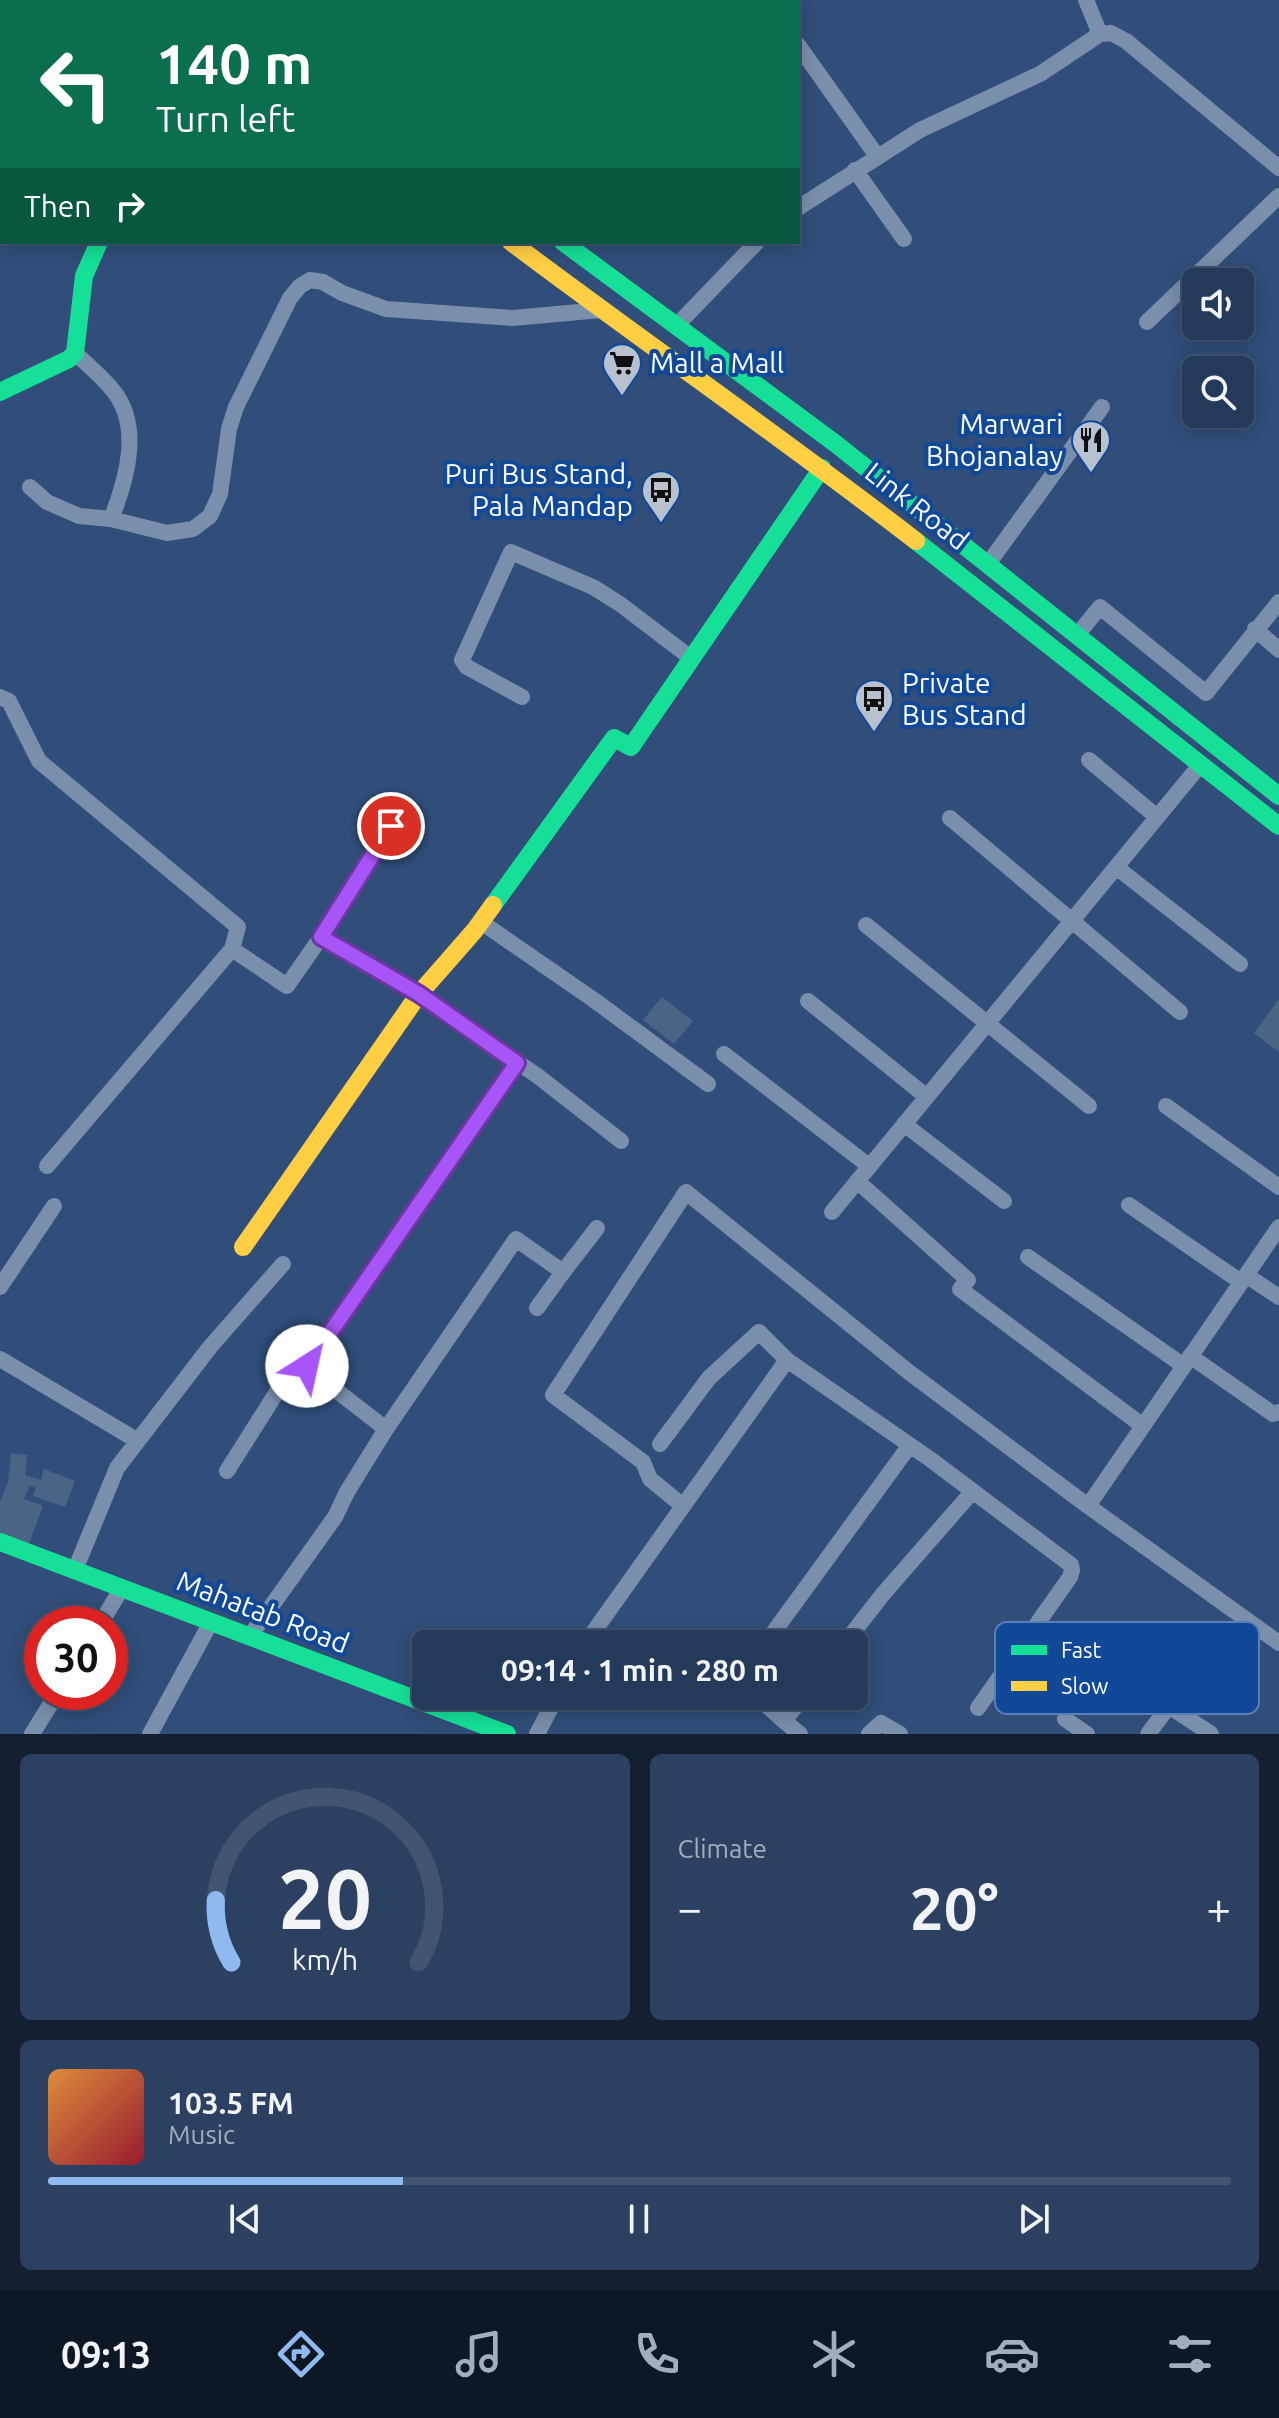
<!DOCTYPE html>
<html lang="en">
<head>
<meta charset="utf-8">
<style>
  :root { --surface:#243a5b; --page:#2c4161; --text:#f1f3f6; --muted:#a3adbb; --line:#415471; --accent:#90b9f0 }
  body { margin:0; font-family:Ubuntu,sans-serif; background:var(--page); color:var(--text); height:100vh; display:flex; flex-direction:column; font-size:30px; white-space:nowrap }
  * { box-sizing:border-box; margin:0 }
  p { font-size:26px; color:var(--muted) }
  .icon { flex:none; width:44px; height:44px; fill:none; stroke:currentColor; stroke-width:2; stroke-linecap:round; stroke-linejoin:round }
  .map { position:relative; height:1734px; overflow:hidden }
  .sheet { display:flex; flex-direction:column; gap:20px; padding:20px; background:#142032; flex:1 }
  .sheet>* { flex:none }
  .hud { position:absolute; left:0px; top:0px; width:800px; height:244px; box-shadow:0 4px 20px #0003,0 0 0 2px var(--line); background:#0b6e4f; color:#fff; overflow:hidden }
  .tools { position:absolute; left:1182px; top:268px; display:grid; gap:16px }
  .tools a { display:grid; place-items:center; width:72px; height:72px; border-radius:12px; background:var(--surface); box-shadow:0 4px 20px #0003,0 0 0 2px var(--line); font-size:40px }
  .speed { position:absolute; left:24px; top:1606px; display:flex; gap:16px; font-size:40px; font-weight:700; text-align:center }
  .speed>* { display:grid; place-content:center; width:104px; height:104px; border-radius:50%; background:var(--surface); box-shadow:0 4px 20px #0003,0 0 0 2px var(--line); line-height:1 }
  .speed .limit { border:12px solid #d22; background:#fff; color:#111 }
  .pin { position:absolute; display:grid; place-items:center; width:68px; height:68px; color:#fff; margin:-34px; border:4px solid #fff; border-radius:50%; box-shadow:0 2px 8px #0007 }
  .me { position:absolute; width:88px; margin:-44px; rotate:35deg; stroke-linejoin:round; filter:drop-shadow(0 0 6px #0008) }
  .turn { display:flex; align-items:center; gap:28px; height:168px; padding:0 24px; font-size:36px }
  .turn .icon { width:104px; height:104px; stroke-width:2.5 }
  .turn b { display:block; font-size:56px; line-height:68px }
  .then { display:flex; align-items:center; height:76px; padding:0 24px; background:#0003; gap:16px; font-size:30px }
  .big { font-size:60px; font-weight:700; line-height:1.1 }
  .sheet .tile { flex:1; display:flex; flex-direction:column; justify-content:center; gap:12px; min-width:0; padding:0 28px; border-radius:12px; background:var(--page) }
  .sheet .dial { align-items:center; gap:0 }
  .dial svg { height:208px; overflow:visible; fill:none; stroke:var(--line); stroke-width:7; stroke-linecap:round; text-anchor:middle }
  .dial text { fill:var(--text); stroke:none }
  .song { display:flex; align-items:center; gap:24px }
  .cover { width:96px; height:96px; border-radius:12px; background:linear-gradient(135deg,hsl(30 70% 55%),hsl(350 70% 35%)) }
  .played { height:8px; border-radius:4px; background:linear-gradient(90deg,var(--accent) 30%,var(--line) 30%) }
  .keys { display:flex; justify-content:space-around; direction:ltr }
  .heat { display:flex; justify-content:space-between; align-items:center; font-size:44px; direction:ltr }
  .sheet .tiles { flex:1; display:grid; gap:20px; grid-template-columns:1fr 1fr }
  .tile:last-child { grid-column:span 2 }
  .trip { position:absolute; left:412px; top:1630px; width:456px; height:80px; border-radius:12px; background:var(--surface); box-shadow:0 4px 20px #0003,0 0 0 2px var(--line); font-weight:700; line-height:80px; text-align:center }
  .dock { display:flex; height:128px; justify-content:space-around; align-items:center; background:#0e1724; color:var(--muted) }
  .dock .icon { width:56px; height:56px }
  .dock .active { color:var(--accent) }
  .dock b { font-size:36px; color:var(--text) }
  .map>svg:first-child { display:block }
</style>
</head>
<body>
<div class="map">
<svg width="1279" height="1734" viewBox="0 0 1279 1734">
  <rect width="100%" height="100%" fill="#304e79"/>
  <!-- building -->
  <path fill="#4b6486" d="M 662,997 L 693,1021 L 674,1044 L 643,1020 Z
    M 1279,999 L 1279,1052 L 1254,1033 Z
    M 11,1453 L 27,1455 L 25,1475 L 41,1480 L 44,1469 L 75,1481 L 65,1507 L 33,1496 L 36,1488 L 30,1486 L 24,1499 L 43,1506 L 28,1547 L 0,1537 L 0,1502 L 8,1482 Z"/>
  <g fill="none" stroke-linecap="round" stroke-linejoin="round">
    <!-- street -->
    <path stroke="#7a8fab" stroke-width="16" d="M 716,0 L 717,2
      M 763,0 L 765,2
      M 1086,0 L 1100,34
      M 398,2 L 400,0
      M 735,2 L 737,0
      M 798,45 L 877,156
      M 855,170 L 904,239
      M 798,208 L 920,130 L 1040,74 L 1100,34 L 1111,33 L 1126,41 L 1279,168
      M 1147,322 L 1279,196
      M 679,323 L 757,242
      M 75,353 C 87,364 100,375 111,388 C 143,424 127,479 111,519
      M 30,487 L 47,502 L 79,516 L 111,519 L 167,533 L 193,529 L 210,516 L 220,494 L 229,429 L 236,407 L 290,298 L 300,286 L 310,280 L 323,282 L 342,293 L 386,309 L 513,318 L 601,310
      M 988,564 L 1102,407
      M 1255,629 L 1279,650
      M 1077,635 L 1100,607 L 1206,693 L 1279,602
      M 0,697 L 9,701 L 39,761 L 238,927 L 232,949
      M 522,697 L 467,667 L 462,660 L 511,552 L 593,587 L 620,604 L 691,658
      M 1089,760 L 1157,817
      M 950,818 L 1180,1012
      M 1116,867 L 1240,964
      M 481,922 L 594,1000 L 708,1084
      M 866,925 L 1089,1106
      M 321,937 L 391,826
      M 808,1001 L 927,1097
      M 724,1054 L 869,1166
      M 1166,1106 L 1279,1187
      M 904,1124 L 1004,1201
      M 47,1166 L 232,949 L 287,986 L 321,937 L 419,994 L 539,1077 L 621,1141
      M 857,1181 L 968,1280 L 960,1289 L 1143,1426 L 1088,1506 L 1279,1643
      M 1129,1205 L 1241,1282
      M 832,1212 L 1201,764
      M 1028,1257 L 1184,1366
      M 563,1272 L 597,1228
      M 1246,1275 L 1279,1297
      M 0,1287 L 54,1206
      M 1190,1356 L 1273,1414 L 1279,1412
      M 0,1359 L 138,1441
      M 307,1366 L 517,1063
      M 1143,1426 L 1279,1227
      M 386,1429 L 516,1239 L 563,1272 L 537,1308
      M 660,1444 L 709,1378 L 759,1332 L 787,1360
      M 227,1471 L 297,1360 L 386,1429 L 347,1492 L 335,1517 L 250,1636
      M 683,1506 L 650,1479 L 643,1462 L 553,1395 L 686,1192 L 910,1373 L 1088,1506
      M 75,1570 L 117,1468 L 210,1347 L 283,1264
      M 100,1624 L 122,1588
      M 585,1644 L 787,1360 L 930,1459 L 1071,1565 L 1072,1570 L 1070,1577 L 978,1708
      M 765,1644 L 910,1445
      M 844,1644 L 883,1594 L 973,1491
      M 756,1696 L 784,1721
      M 1065,1719 L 1087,1734
      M 32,1734 L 58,1692
      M 150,1734 L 211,1622
      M 537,1734 L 557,1696
      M 800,1734 L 784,1721 L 804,1696
      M 869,1734 L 881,1723 L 900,1734
      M 1148,1734 L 1169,1706 L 1211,1734"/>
    <!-- fast -->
    <path stroke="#16e098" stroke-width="18" d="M 198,0 L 201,2
      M 241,0 L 243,2
      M 563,242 L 836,444 L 1279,796
      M 0,392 L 69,359 L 75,353 L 84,276 L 99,242
      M 916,541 L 1279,826
      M 493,905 L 614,738 L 631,747 L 822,468
      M 0,1542 L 507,1734"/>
    <!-- slow -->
    <path stroke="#ffcf43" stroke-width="18" d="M 511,242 C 645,343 783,438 916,541
      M 243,1247 L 419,994 L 475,930 L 493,905"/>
  </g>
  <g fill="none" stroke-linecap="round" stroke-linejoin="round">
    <!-- route casing -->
    <g stroke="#6d37a1" stroke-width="20">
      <path id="route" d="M 307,1366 L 517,1063 L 419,994 L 321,937 L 391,826"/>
    </g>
    <!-- route -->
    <use href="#route" stroke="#a855f7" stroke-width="14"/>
  </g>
  <!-- icons -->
  <defs>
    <g id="supermarket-pin" transform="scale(2)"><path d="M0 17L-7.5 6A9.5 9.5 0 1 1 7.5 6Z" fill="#b7c1d0" stroke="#114998"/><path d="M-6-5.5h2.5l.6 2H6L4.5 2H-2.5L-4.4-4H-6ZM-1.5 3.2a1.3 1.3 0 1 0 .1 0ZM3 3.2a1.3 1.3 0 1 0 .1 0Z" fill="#111"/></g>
    <g id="restaurant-pin" transform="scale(2)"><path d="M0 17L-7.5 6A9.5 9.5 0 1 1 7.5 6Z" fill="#b7c1d0" stroke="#114998"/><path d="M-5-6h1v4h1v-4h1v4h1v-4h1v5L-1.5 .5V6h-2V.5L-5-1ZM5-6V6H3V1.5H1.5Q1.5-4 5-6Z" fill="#111"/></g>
    <g id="bus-pin" transform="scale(2)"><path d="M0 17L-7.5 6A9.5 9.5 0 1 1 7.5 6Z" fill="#b7c1d0" stroke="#114998"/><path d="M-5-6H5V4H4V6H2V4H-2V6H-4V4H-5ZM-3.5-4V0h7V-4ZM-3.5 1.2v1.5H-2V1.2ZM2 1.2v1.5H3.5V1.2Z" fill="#111"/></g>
  </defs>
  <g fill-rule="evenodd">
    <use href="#supermarket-pin" x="622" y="363"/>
    <use href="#restaurant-pin" x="1091" y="440"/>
    <use href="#bus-pin" x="661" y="490"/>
    <use href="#bus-pin" x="874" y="699"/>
  </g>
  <g text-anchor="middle" stroke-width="8" stroke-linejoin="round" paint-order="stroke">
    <!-- poi labels -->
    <g font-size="28" fill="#fff" stroke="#114998" text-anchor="start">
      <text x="650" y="373">Mall a Mall</text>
      <text x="1063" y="434" text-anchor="end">Marwari<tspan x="1063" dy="32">Bhojanalay</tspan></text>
      <text x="633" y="484" text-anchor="end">Puri Bus Stand,<tspan x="633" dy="32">Pala Mandap</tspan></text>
      <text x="902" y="693">Private<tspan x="902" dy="32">Bus Stand</tspan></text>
    </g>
    <!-- street labels -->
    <g font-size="28" fill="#fff" stroke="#114998">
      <text transform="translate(917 506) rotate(38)" y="10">Link Road</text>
      <text transform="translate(263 1612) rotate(21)" y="10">Mahatab Road</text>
    </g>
  </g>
  <!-- legend -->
  <rect x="995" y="1622" width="264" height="92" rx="12" fill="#114998" stroke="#5880b7" stroke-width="2"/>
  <rect x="1011" y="1645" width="36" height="10" fill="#16e098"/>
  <rect x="1011" y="1681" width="36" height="10" fill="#ffcf43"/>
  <g font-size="22" fill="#fff">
    <text x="1061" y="1658">Fast</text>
    <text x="1061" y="1694">Slow</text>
  </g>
</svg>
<div class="tools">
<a><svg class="icon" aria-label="sound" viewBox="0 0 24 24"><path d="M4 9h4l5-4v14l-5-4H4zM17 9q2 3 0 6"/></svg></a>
<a><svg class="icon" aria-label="search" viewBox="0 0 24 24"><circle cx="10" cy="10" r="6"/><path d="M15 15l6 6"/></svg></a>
</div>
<div class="speed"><div class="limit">30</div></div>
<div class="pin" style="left:391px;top:826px;background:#d93025"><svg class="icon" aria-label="arrive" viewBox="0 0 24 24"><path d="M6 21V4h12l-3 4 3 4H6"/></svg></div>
<svg class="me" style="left:307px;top:1366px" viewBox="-20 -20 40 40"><circle r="19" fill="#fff"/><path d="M0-13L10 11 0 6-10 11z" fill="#a855f7"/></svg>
<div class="trip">09:14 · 1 min · 280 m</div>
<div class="hud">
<div class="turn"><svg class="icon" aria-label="left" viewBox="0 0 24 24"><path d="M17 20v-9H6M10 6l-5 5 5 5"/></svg><div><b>140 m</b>Turn left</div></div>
<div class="then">Then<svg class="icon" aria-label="right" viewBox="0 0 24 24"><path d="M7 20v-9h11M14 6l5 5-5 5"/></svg></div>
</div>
</div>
<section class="sheet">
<div class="tiles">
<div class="tile dial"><svg viewBox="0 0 100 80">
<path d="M14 69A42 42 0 1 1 86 69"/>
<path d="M14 69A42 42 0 0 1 8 45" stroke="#90b9f0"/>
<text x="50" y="56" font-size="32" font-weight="700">20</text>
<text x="50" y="72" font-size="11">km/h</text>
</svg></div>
<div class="tile"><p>Climate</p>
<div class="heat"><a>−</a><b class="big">20°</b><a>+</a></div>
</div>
<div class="tile">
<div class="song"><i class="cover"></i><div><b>103.5 FM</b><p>Music</p></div></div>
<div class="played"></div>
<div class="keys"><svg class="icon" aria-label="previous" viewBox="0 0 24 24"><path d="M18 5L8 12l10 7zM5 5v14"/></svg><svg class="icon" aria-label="pause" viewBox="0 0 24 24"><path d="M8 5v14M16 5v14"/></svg><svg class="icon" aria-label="next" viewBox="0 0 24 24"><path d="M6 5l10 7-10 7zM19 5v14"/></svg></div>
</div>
</div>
</section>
<nav class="dock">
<b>09:13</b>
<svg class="icon active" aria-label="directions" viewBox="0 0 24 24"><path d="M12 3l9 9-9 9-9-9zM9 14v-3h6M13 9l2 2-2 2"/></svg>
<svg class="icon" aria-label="music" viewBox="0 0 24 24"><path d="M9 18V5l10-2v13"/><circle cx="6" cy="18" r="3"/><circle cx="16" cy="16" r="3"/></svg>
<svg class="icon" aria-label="phone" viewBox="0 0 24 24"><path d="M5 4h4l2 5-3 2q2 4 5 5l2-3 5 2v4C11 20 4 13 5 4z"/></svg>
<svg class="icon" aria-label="climate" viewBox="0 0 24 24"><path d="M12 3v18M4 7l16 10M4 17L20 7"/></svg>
<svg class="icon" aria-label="car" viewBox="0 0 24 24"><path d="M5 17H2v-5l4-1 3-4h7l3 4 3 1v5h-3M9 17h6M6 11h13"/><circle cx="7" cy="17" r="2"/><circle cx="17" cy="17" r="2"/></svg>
<svg class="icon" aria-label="filters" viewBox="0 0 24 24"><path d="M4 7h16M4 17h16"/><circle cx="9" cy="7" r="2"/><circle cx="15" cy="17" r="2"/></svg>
</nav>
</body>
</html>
